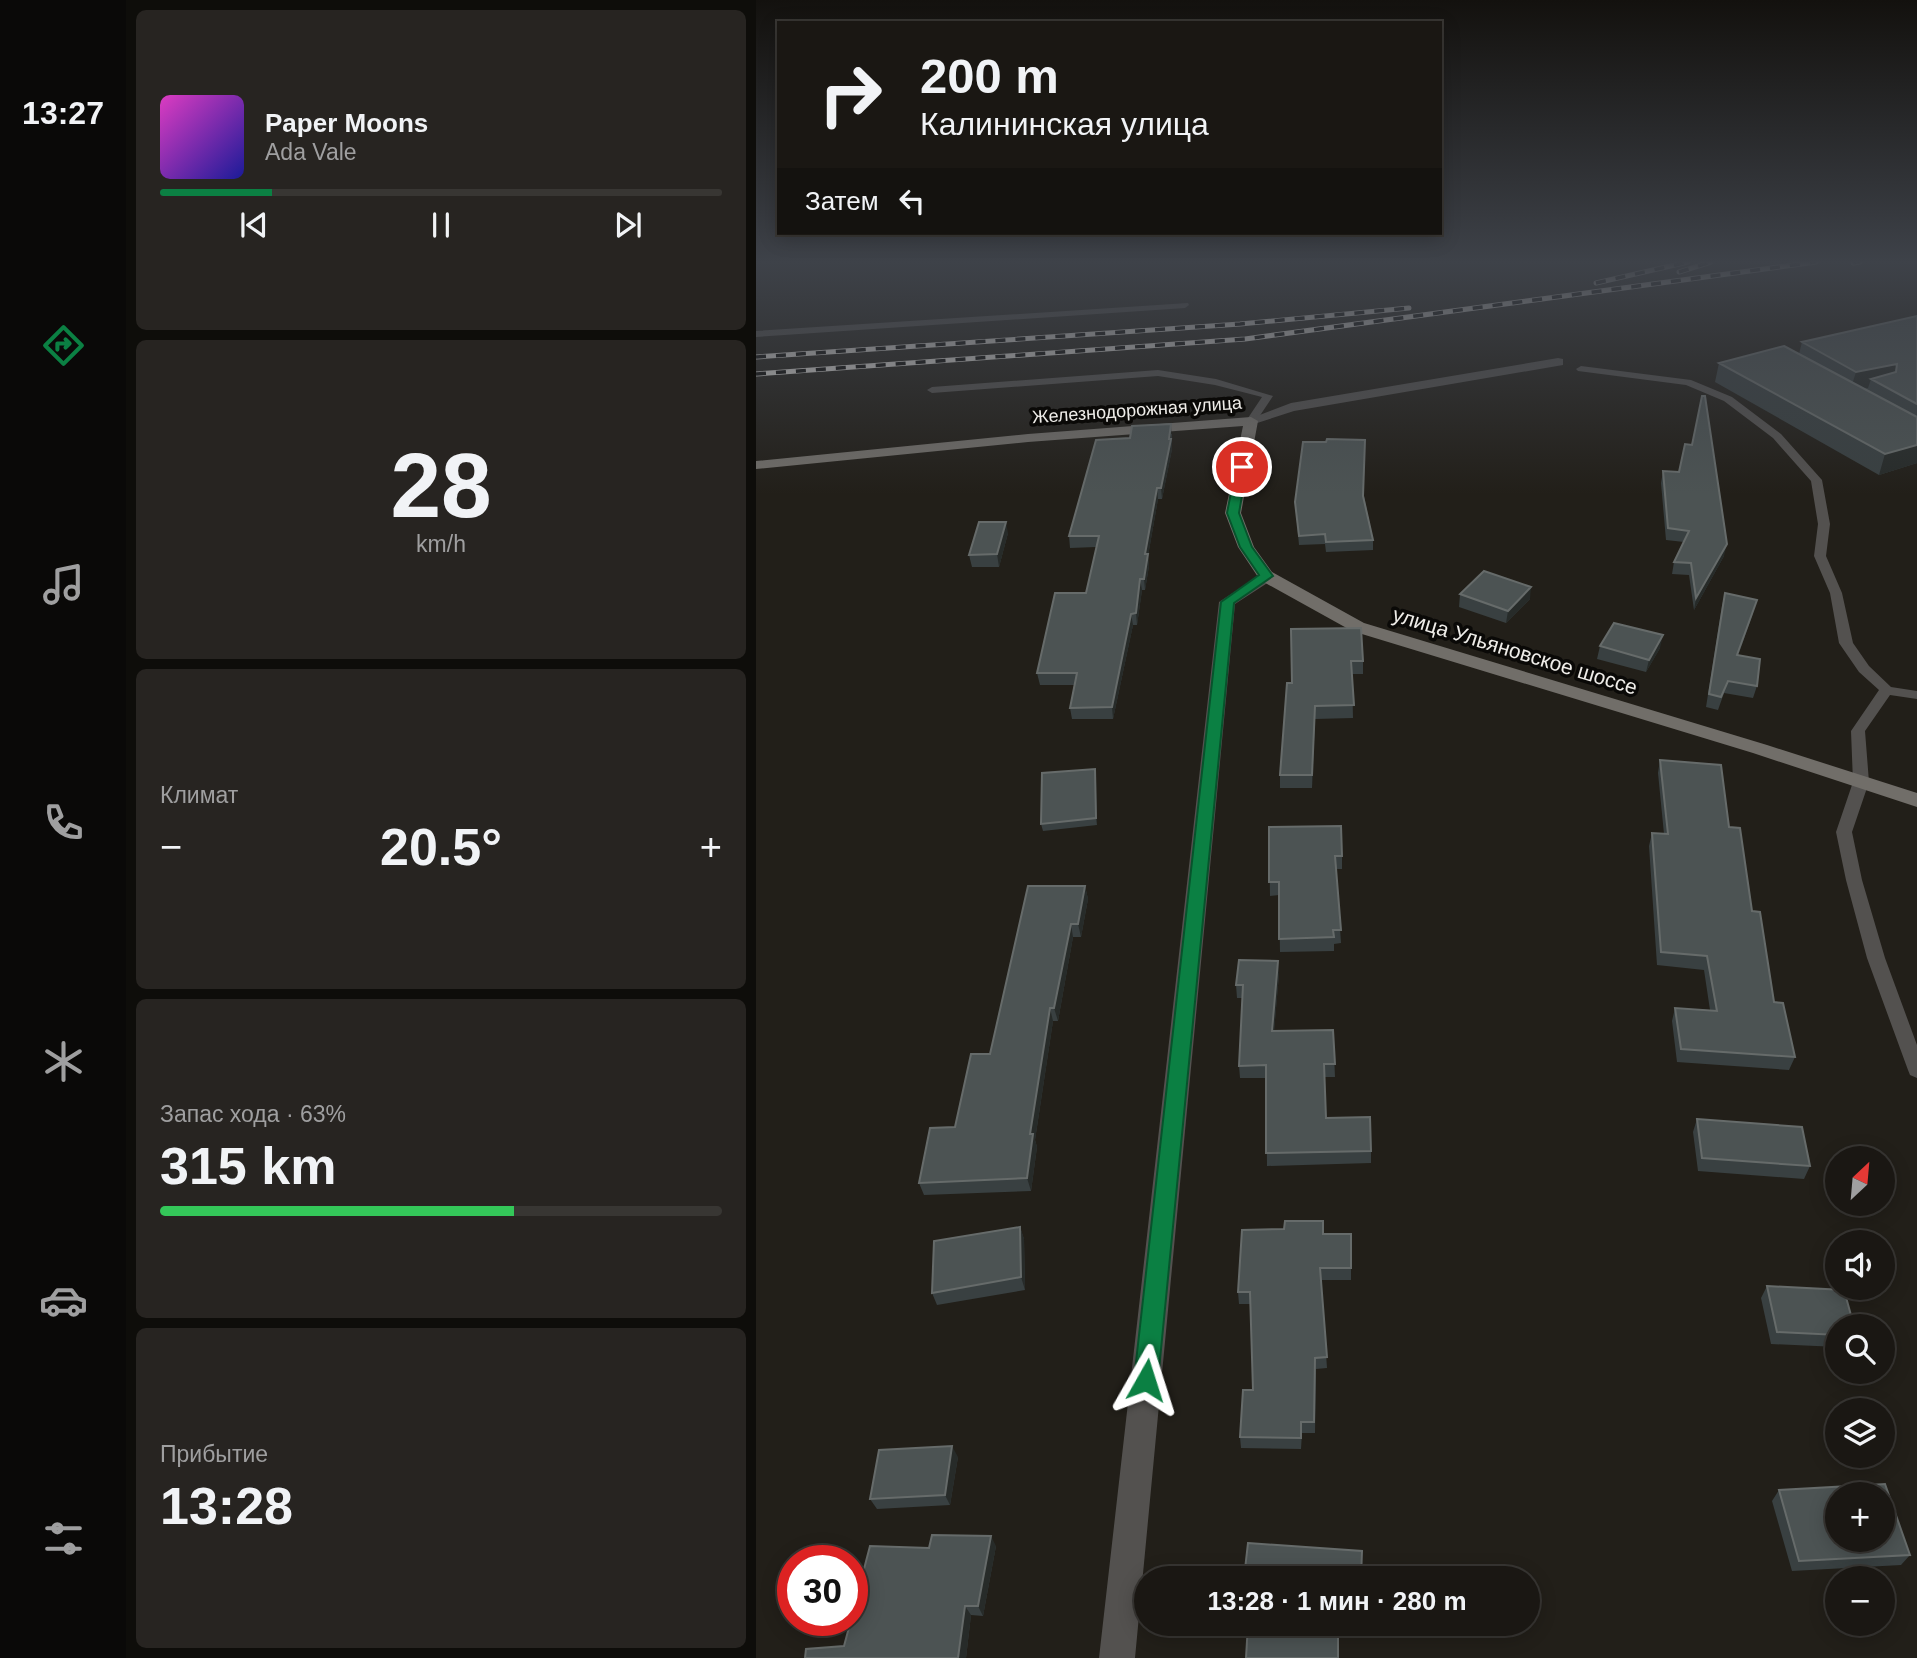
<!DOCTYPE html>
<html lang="ru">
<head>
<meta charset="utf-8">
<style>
  :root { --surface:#1a1713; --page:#272421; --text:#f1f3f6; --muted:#9f9fa0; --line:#383633; --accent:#0b8043 }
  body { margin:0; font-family:Helvetica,sans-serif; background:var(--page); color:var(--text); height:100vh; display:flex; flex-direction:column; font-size:26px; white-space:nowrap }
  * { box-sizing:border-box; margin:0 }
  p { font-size:23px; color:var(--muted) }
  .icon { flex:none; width:38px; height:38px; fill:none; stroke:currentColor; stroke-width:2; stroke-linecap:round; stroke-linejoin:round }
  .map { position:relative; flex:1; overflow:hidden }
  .details { display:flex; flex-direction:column; gap:10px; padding:10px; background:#0e0d0a; width:630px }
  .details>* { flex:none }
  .banner { position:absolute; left:21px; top:21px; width:665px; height:214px; border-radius:0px; box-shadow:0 4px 18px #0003,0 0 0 2px var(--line); background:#1a1713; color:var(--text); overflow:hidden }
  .needle { width:46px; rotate:26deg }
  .buttons { position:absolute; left:1069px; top:1146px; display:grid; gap:14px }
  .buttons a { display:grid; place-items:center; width:70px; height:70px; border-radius:50%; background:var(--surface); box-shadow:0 4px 18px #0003,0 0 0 2px var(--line); font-size:35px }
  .speed { position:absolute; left:21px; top:1545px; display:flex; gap:14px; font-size:35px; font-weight:700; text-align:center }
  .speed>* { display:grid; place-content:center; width:91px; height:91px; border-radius:50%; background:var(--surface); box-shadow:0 4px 18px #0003,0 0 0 2px var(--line); line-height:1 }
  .speed .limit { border:10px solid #d22; background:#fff; color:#111 }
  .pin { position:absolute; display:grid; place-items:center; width:60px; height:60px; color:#fff; margin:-30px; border:4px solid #fff; border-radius:50%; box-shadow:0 2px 7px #0007 }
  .me { position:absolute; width:77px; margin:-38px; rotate:6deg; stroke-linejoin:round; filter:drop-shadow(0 0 5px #0008) }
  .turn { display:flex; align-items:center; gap:24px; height:147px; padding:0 28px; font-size:32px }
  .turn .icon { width:91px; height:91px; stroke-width:2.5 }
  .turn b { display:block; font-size:49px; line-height:60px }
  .then { display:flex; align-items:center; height:66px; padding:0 28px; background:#0003; gap:14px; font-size:26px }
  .big { font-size:52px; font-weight:700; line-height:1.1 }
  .details .card { flex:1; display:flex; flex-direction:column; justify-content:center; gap:10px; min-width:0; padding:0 24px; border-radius:10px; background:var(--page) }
  .details .dial { align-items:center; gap:0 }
  .dial b { font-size:91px; line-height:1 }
  .song { display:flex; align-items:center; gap:21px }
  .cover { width:84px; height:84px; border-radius:10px; background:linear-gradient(135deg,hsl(310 70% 55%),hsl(240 70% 35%)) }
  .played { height:7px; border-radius:4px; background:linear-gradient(90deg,var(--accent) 20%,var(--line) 20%) }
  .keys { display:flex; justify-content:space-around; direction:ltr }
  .heat { display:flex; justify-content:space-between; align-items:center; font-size:38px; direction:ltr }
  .charge { height:10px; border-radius:5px; background:linear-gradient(90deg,#34c759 63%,var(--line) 0) }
  .trip { position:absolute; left:378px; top:1566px; width:406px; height:70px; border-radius:35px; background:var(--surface); box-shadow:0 4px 18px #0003,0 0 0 2px var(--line); font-weight:700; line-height:70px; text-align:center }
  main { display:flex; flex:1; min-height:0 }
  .dock { display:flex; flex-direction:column; width:126px; justify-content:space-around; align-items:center; background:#0a0908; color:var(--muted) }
  .dock .icon { width:49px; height:49px }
  .dock .current { color:var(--accent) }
  .dock b { font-size:32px; color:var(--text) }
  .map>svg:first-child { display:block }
</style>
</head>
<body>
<main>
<nav class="dock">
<b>13:27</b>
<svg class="icon current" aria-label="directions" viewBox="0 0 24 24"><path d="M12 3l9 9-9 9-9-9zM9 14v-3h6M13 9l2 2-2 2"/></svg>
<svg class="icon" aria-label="music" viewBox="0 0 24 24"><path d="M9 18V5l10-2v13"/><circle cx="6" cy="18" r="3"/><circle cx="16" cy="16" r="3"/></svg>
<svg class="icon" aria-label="phone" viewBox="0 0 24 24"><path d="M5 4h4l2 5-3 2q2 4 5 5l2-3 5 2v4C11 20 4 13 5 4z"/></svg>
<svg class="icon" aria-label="climate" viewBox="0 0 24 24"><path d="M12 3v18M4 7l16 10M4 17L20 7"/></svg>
<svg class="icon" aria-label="car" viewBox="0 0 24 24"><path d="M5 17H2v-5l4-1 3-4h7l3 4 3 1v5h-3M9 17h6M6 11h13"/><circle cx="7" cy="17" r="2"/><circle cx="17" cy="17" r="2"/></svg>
<svg class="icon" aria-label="filters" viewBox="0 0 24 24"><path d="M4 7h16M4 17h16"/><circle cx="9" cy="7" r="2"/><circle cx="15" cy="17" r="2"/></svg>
</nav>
<section class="details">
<div class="card">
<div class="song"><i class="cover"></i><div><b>Paper Moons</b><p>Ada Vale</p></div></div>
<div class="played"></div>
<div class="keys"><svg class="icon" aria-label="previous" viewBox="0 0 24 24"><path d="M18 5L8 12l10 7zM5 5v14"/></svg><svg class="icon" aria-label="pause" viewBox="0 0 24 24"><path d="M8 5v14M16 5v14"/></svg><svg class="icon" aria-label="next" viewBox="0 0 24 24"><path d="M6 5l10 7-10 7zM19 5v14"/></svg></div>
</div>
<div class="card dial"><b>28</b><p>km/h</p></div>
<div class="card"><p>Климат</p>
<div class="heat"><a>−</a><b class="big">20.5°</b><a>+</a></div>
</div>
<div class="card"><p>Запас хода · 63%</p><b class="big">315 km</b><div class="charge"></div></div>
<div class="card"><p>Прибытие</p><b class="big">13:28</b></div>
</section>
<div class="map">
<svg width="1161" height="1658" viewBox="0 0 1161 1658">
  <rect width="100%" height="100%" fill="#221f19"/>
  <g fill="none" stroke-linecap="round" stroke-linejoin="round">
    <!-- lane -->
    <path fill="#53514f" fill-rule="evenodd" d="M 432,303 L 433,305 L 429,308 L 0,337 L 0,331 Z
      M 825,366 L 935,380 L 976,397 L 1025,434 L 1066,480 L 1074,524 L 1070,556 L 1086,593 L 1097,643 L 1113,666 L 1135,687 L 1161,691 L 1161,699 L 1134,695 L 1109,731 L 1113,782 L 1096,832 L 1106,880 L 1129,958 L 1161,1045 L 1161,1078 L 1154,1075 L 1152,1070 L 1111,958 L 1090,880 L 1080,832 L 1097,782 L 1095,731 L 1123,690 L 1103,672 L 1083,643 L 1074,593 L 1058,556 L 1062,524 L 1055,481 L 1017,438 L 968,401 L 930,385 L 822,371 L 820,369 Z
      M 402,370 L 460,379 L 517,396 L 499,423 L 495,424 L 490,421 L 506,397 L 459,385 L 402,376 L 176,393 L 171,390 L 176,387 Z"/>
    <!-- street -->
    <path fill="#53514f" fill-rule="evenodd" d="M 802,358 L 807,359 L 807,365 L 538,411 L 495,425 L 488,421 L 535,403 Z
      M 510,571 L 516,572 L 518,576 L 516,580 L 479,604 L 379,1658 L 343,1658 L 463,602 Z"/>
    <!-- secondary -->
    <path fill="#716e69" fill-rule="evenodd" d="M 495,417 L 502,421 L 485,513 L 498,547 L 516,572 L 608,623 L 1011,745 L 1161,793 L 1161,807 L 997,753 L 596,631 L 504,580 L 482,547 L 469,513 L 487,426 L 272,442 L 0,469 L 0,461 L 272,434 Z"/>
    <!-- rail casing -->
    <g stroke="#dad7d3" stroke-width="5">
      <path id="rail" d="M 1097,263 L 1104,262
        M 923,272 L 955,262
        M 840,283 L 932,262
        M 0,357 L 484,324 L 653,308
        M 0,374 L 489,339 L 1060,262"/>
    </g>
    <!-- rail -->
    <use href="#rail" stroke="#0a0907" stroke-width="3.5" stroke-dasharray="10" stroke-linecap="butt"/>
  </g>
  <!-- wall -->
  <path fill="#394041" d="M 1161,316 L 1161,463 L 1123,475 L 959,382 L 963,363 L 1043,354 L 1046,342 Z
    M 416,434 L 416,449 L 406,499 L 402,499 L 392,556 L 393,566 L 389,590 L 386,590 L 381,625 L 377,625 L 357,719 L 316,719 L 314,708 L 318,685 L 284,685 L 281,673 L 330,593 L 340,547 L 314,548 L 313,536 L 374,438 Z
    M 907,471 L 968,556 L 938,610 L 933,575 L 916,574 L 918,562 L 928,542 L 910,540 L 905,483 Z
    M 608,496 L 617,540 L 617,550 L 570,552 L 569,544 L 543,545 L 539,502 Z
    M 252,533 L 243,567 L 216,567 L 213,555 Z
    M 969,593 L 997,613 L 982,655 L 1001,686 L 997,698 L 968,693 L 962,710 L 950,707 L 966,606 Z
    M 704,594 L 774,599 L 750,623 L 703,607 Z
    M 535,629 L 607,661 L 607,674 L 596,674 L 597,718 L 559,719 L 556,788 L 524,788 L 524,775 L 536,683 Z
    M 844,646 L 904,648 L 890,672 L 841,659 Z
    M 904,760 L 973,827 L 996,911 L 1018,1002 L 1039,1057 L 1033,1070 L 921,1062 L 916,1021 L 919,1008 L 954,1010 L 948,970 L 901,965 L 893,846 L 896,833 L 908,834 L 902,773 Z
    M 339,769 L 341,825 L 287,831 L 285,824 Z
    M 513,827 L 586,856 L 586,869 L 580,869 L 585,943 L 578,944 L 578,951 L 524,952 L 523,895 L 514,896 Z
    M 329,886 L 332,899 L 325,937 L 317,937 L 302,1021 L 297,1021 L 279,1140 L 281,1147 L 275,1191 L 168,1195 L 163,1183 L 199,1127 L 234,1054 Z
    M 523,974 L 518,1031 L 577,1030 L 579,1077 L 568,1077 L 570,1118 L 615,1151 L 615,1163 L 511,1166 L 510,1078 L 484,1078 L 483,1066 L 487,998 L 481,998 L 480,985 Z
    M 941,1119 L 1054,1166 L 1048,1179 L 942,1171 L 937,1132 Z
    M 264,1227 L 268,1239 L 269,1290 L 181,1305 L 176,1293 Z
    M 568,1234 L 595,1234 L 595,1280 L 565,1280 L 571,1368 L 560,1369 L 559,1433 L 546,1433 L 545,1449 L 485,1448 L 484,1437 L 497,1390 L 495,1304 L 483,1304 L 482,1292 Z
    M 1011,1286 L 1082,1326 L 1082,1347 L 1015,1344 L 1005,1298 Z
    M 202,1457 L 194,1505 L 121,1509 L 114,1499 Z
    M 1023,1490 L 1154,1555 L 1145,1565 L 1036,1571 L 1016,1501 Z
    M 240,1546 L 227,1616 L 215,1615 L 210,1658 L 49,1658 L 88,1646 L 173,1548 Z"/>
  <!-- shaded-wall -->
  <path fill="#272b29" d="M 1141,364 L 1135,383 L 1115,379 L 1112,388 L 1094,391 L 1100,372 Z
    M 415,424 L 416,449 L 406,499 L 405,488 Z
    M 1161,445 L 1161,463 L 1123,475 L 1129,454 Z
    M 401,488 L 402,499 L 392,556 L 393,566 L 389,590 L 388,579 L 389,554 Z
    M 250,522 L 252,533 L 243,567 L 241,554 Z
    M 971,544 L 968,556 L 938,610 L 940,598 Z
    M 384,579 L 386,590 L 381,625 L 380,613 Z
    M 775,587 L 774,599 L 750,623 L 752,611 Z
    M 1001,600 L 997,613 L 978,668 L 981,655 Z
    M 375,614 L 377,625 L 357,719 L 356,707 Z
    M 907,635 L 904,648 L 890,672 L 893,660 Z
    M 559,706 L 559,719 L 556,788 L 556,775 Z
    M 339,769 L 340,776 L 341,825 L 340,818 Z
    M 329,886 L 332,899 L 325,937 L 322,924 Z
    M 315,924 L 317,937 L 302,1021 L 298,1008 Z
    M 522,961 L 523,974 L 517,1044 L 516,1031 Z
    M 294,1008 L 297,1021 L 279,1140 L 281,1147 L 275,1191 L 271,1178 L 274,1134 Z
    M 264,1227 L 268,1239 L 269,1290 L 265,1277 Z
    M 196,1446 L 202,1457 L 194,1505 L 189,1495 Z
    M 235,1536 L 240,1546 L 227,1616 L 222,1606 Z
    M 209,1606 L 215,1615 L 210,1658 L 202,1658 Z"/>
  <!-- building -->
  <path fill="#4c5353" stroke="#666b6a" stroke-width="2" fill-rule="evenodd" d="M 1161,316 L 1161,404 L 1115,379 L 1140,372 L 1141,364 L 1100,372 L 1046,342 Z
    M 1028,346 L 1161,417 L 1161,445 L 1129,454 L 963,363 Z
    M 946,396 L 949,396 L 971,544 L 940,598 L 935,563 L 918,562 L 933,531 L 912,528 L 907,471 L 923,472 L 929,444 L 936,445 Z
    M 415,424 L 413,439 L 415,439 L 405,488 L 401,488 L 389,554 L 392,554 L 388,579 L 384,579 L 380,613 L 375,614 L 356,707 L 314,708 L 321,673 L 281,673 L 299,593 L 330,593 L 343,536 L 313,536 L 340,440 L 374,438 L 376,426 Z
    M 571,439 L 609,440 L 607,496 L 617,540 L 570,542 L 569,534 L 543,536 L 539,502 L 547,442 L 570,442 Z
    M 223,522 L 250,522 L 241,554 L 213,555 Z
    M 728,571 L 775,587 L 752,611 L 704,594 Z
    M 969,593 L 1001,600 L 981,655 L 1004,659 L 1001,686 L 972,681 L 965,697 L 953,694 Z
    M 858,623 L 907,635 L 893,660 L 844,646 Z
    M 605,628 L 607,661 L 595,661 L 598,705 L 559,706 L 556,775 L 524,775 L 531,683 L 536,683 L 535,629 Z
    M 904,760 L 965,765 L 973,827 L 984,828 L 996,911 L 1004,912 L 1018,1002 L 1027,1003 L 1039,1057 L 925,1049 L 919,1008 L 961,1011 L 951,956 L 905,952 L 896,833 L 912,834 Z
    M 339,769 L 340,818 L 285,824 L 286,773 Z
    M 585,826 L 586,856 L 579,856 L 585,930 L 577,930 L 578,937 L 523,939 L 523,882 L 513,882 L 513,827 Z
    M 272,886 L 329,886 L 322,924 L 315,924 L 298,1008 L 294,1008 L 274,1134 L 277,1134 L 271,1178 L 163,1183 L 174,1128 L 199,1127 L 215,1054 L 234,1054 Z
    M 483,960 L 522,961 L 516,1031 L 577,1030 L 579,1064 L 568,1064 L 570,1118 L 614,1117 L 615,1151 L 510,1153 L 510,1065 L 483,1066 L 487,985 L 480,985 Z
    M 941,1119 L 1046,1127 L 1054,1166 L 946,1158 Z
    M 529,1221 L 567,1221 L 567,1234 L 595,1234 L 595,1268 L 564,1268 L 571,1357 L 559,1358 L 558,1422 L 545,1422 L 545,1438 L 484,1437 L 487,1390 L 497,1390 L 494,1292 L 482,1292 L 486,1230 L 528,1229 Z
    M 264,1227 L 265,1277 L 176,1293 L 178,1241 Z
    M 1011,1286 L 1088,1290 L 1098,1326 L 1082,1326 L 1082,1335 L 1021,1332 Z
    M 196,1446 L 189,1495 L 114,1499 L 123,1450 Z
    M 1129,1484 L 1154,1555 L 1043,1561 L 1023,1490 ZM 1082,1494 L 1127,1494 L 1127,1540 L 1082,1540 Z
    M 176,1535 L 235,1536 L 222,1606 L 209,1606 L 202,1658 L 49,1658 L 50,1649 L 88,1646 L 95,1620 L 96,1620 L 96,1615 L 114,1546 L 173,1548 Z
    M 492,1543 L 606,1551 L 605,1578 L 488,1578 Z
    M 492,1624 L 582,1624 L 582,1658 L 490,1658 Z"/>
  <!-- sky -->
  <linearGradient id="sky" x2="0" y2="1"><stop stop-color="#13110e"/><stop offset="0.53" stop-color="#3e4249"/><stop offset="1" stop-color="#3e4249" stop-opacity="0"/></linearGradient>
  <rect width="1161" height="494" fill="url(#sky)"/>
  <!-- route -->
  <path fill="#0b8043" stroke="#07532c" stroke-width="2" d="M 486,464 L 491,467 L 483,513 L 496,547 L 517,576 L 478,603 L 402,1380 L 398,1388 L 390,1392 L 382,1388 L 378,1380 L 465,602 L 503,575 L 484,547 L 471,513 L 480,467 Z"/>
  <g text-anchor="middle" stroke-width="7" stroke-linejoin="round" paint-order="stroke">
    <!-- far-street labels -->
    <g font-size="18" fill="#efede9" stroke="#0a0907">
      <text transform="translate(381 410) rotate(-4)" y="6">Железнодорожная улица</text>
    </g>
    <!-- street labels -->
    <g font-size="21" fill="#efede9" stroke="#0a0907">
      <text transform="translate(759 651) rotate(17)" y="7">улица Ульяновское шоссе</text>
    </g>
  </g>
</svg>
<div class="buttons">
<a><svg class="needle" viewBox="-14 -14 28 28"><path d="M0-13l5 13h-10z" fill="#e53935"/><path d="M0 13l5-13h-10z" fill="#9f9fa0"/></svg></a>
<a><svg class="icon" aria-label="sound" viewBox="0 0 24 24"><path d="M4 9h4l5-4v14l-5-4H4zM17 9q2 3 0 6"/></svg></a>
<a><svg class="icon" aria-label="search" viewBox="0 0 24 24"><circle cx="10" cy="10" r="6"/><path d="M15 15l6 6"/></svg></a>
<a><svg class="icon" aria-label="layers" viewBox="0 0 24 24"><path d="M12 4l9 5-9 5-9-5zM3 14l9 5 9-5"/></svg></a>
<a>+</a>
<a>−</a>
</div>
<div class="speed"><div class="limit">30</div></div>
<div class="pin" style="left:486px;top:467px;background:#d93025"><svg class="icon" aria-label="arrive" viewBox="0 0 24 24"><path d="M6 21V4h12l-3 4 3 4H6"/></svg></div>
<svg class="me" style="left:390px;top:1380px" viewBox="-20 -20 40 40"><path d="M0-17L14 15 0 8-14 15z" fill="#0b8043" stroke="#fff" stroke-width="4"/></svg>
<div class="trip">13:28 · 1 мин · 280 m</div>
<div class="banner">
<div class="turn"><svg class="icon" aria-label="right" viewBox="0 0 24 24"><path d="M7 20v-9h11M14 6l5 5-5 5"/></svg><div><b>200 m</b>Калининская улица</div></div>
<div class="then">Затем<svg class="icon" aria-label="left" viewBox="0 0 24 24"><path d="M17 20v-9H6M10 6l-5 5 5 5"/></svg></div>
</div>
</div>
</main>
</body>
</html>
